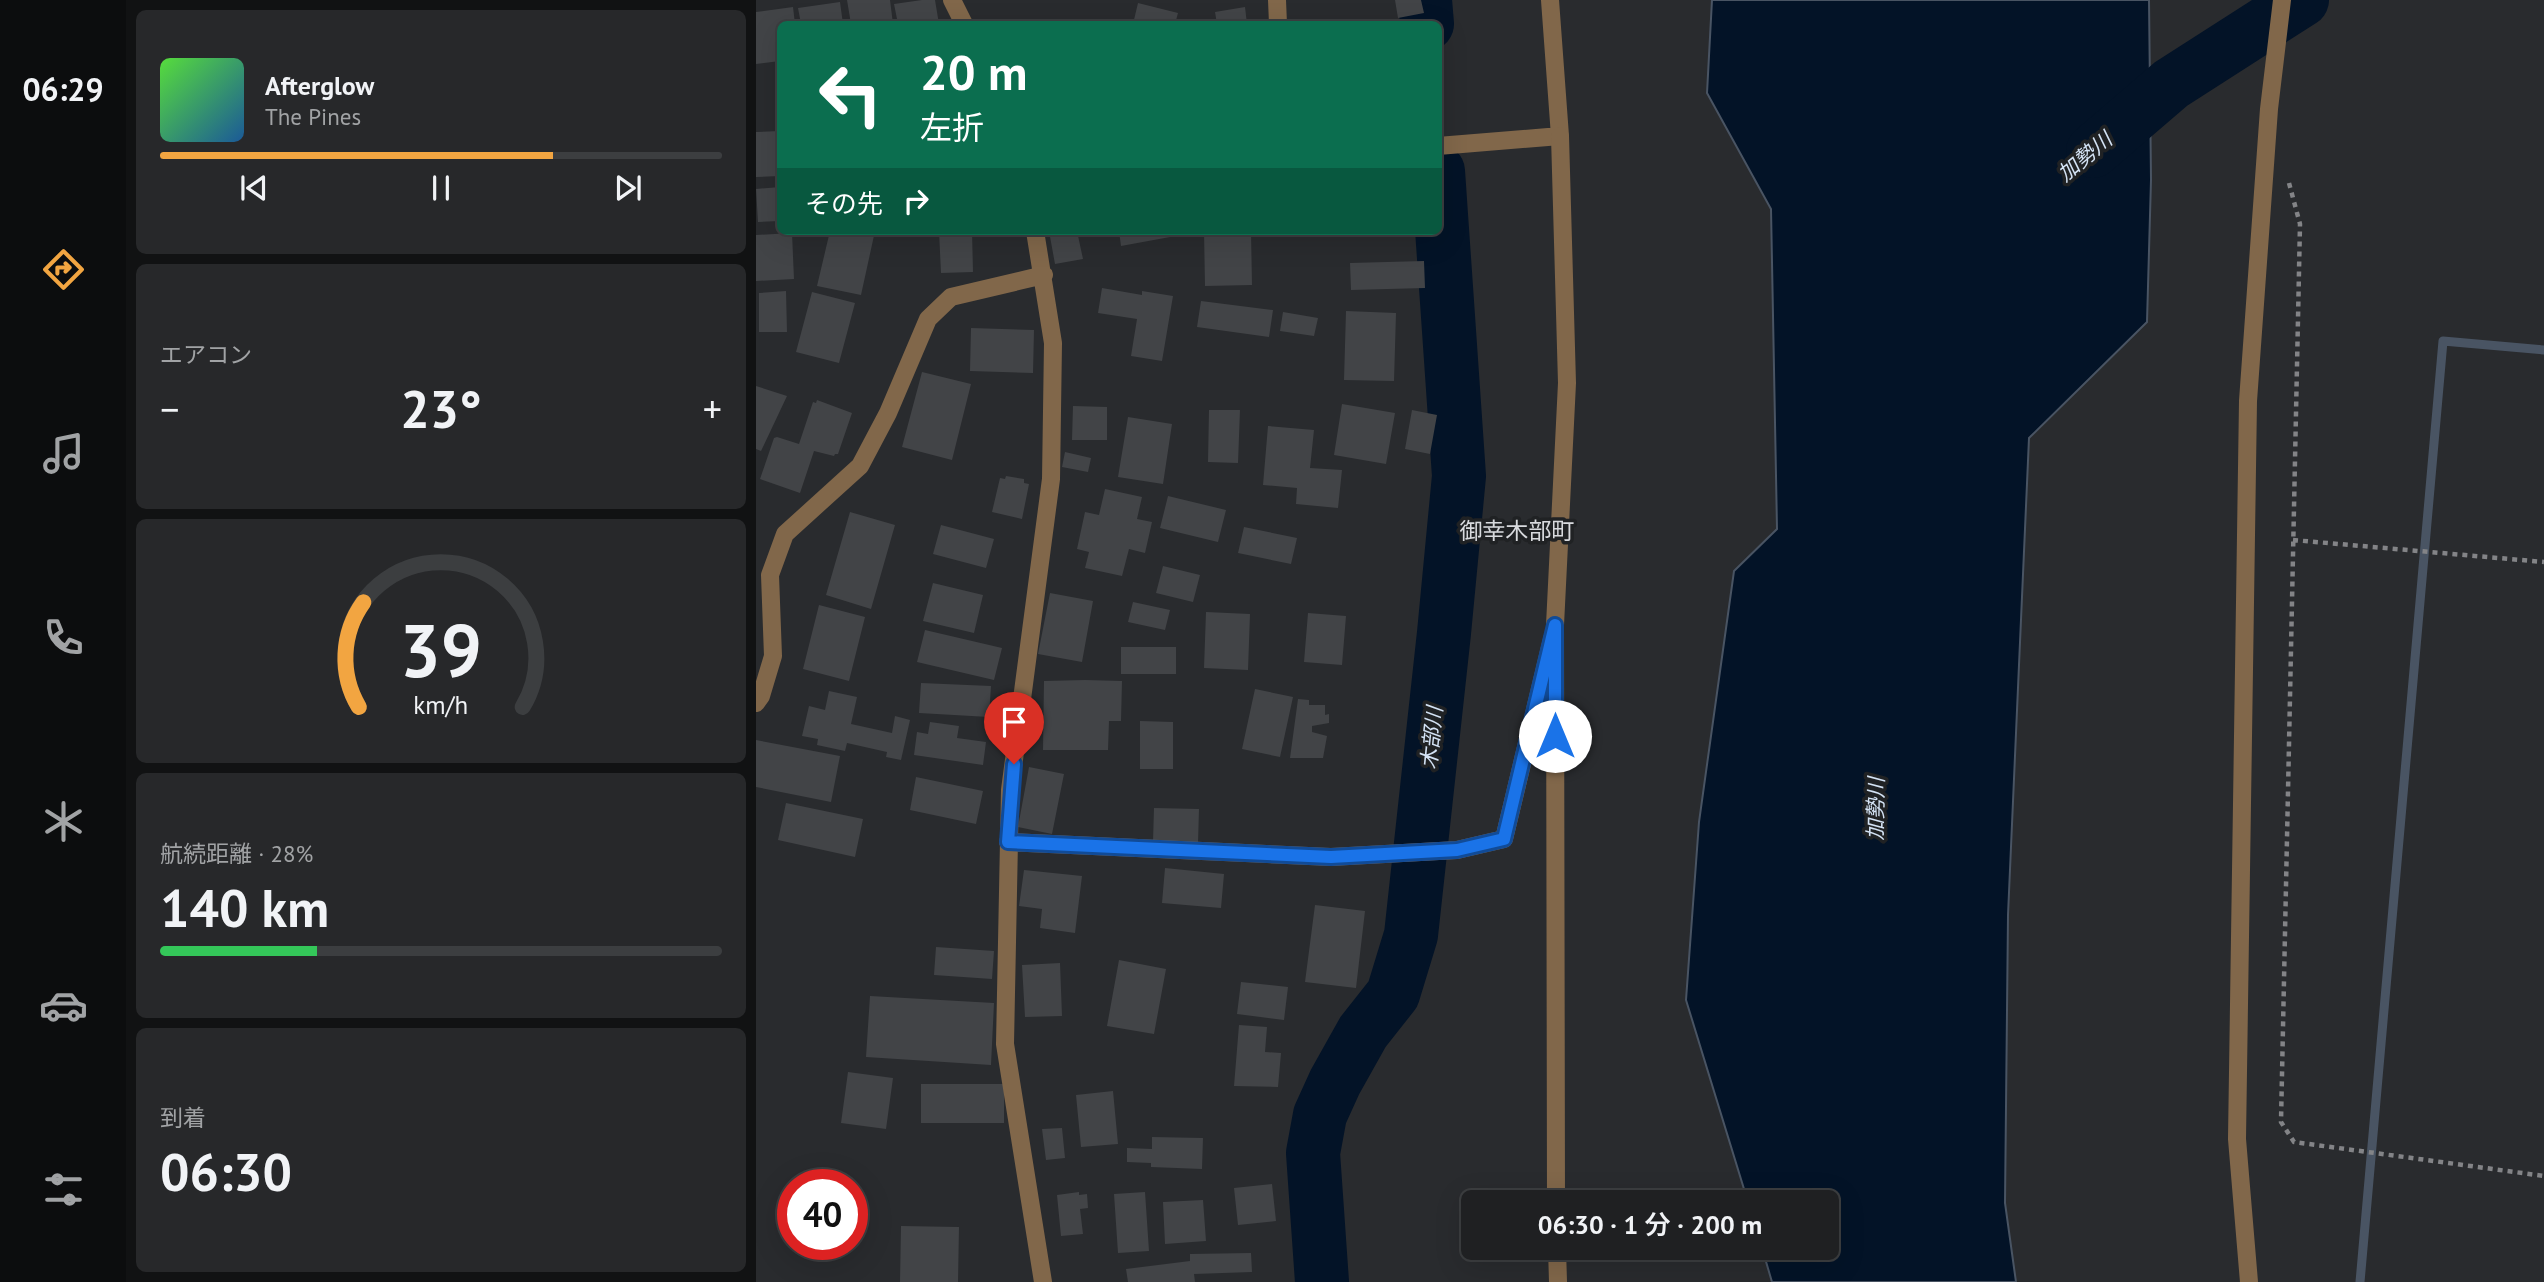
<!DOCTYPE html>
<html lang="ja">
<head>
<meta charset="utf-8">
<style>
  :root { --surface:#1f2022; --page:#27282a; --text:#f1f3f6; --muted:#a1a3a5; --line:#3c3e40; --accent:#f2a541 }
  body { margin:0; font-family:"PT Sans","Noto Sans JP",sans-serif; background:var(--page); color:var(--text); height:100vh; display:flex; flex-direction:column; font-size:26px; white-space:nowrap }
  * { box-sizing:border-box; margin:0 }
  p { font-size:23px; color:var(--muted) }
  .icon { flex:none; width:38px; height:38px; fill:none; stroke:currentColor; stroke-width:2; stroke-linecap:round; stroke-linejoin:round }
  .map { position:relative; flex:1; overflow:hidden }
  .drawer { display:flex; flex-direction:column; gap:10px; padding:10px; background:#111213; width:630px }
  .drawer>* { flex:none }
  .banner { position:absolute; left:21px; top:21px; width:665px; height:214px; border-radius:10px; box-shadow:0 7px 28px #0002,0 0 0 2px var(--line); background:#0b6e4f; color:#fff; overflow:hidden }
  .speed { position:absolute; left:21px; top:1169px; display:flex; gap:14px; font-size:35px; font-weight:700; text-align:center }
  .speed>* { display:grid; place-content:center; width:91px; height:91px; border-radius:50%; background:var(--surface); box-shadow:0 7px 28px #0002,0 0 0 2px var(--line); line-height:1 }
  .speed .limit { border:10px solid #d22; background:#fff; color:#111 }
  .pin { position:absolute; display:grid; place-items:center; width:60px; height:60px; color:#fff; margin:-72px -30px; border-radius:50% 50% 50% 0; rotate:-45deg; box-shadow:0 0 7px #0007 }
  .pin .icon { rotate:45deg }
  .me { position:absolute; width:77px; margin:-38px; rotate:0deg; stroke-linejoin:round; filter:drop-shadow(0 0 5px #0008) }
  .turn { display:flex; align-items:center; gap:24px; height:147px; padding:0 28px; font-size:32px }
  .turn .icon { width:91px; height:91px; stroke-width:2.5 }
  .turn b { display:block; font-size:49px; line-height:60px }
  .then { display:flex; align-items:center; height:66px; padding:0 28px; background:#0003; gap:14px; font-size:26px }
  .big { font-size:52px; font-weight:600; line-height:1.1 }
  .drawer .tile { flex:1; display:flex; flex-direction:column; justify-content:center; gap:10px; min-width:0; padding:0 24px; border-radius:10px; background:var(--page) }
  .drawer .dial { align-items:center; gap:0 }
  .dial svg { height:182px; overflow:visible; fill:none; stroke:var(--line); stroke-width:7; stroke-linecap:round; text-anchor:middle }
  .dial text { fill:var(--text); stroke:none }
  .song { display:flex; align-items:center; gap:21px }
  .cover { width:84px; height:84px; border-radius:10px; background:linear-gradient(135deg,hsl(110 70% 55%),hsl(210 70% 35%)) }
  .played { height:7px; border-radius:4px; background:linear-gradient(90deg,var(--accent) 70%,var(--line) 70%) }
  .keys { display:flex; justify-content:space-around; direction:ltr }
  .heat { display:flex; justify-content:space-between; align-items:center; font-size:38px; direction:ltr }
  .charge { height:10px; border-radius:5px; background:linear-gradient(90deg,#34c759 28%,var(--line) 0) }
  .trip { position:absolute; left:705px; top:1190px; width:378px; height:70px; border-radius:10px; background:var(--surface); box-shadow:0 7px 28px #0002,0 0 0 2px var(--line); font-weight:600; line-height:70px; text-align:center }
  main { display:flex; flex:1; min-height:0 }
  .dock { display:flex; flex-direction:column; width:126px; justify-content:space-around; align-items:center; background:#0c0d0e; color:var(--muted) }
  .dock .icon { width:49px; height:49px }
  .dock .selected { color:var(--accent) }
  .dock b { font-size:32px; color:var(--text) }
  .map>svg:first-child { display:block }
</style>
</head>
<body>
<main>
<nav class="dock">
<b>06:29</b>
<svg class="icon selected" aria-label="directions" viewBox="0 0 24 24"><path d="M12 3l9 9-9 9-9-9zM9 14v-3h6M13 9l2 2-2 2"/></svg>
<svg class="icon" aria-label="music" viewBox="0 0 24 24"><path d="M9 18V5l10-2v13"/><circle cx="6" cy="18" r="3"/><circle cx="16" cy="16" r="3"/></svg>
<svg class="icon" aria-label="phone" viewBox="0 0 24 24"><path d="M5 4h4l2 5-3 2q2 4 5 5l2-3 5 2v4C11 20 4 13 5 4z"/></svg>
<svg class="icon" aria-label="climate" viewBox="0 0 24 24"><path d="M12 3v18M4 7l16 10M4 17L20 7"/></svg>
<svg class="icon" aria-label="car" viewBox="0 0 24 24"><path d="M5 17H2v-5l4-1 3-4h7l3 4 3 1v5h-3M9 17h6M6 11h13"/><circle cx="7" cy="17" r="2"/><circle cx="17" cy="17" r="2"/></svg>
<svg class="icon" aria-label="filters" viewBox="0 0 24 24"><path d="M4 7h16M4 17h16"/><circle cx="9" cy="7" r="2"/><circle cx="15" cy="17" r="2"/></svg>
</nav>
<section class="drawer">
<div class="tile">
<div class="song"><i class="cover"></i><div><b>Afterglow</b><p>The Pines</p></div></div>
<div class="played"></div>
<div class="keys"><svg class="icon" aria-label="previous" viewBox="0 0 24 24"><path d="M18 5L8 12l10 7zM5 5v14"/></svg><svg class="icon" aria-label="pause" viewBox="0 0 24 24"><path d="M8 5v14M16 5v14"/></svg><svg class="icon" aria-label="next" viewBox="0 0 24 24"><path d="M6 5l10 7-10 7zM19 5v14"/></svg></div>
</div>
<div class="tile"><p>エアコン</p>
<div class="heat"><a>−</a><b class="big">23°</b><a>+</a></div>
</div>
<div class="tile dial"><svg viewBox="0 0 100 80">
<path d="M14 69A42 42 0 1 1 86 69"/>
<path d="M14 69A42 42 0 0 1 16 23" stroke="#f2a541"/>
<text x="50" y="56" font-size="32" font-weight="700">39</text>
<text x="50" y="72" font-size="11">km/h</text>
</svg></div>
<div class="tile"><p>航続距離 · 28%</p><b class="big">140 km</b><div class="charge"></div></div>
<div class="tile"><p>到着</p><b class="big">06:30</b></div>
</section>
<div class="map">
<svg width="1788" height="1282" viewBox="0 0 1788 1282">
  <rect width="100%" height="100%" fill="#292b2e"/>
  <!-- water -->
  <path fill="#031327" stroke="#495463" stroke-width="2" d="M 956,0 L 1393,0 L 1395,180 L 1391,322 L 1273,438 L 1252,915 L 1249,1203 L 1260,1282 L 1016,1282 L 1006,1248 L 1071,1248 L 1071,1202 L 992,1202 L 930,1000 L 943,822 L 978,571 L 1021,529 L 1015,209 L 951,93 Z"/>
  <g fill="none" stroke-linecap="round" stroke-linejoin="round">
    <!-- stream -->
    <path stroke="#495463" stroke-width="9" d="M 1604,1282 L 1687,341 L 1788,350"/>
    <!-- river -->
    <path stroke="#031327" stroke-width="54" d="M 669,0 L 671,24
      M 1337,151 L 1415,84 L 1546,0
      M 566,1282 L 557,1153 L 564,1115 L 579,1082 L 607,1032 L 637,994 L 655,935 L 688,633 L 703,476 L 682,171"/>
  </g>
  <!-- building -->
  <path fill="#424447" d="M 91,0 L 134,0 L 137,24 L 95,24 Z
    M 166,0 L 179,0 L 183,24 L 142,24 L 138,4 Z
    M 639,0 L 665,0 L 668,13 L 642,18 Z
    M 84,2 L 87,24 L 45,24 L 42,8 Z
    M 382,3 L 422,13 L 419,24 L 377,24 Z
    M 37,7 L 39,24 L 24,24 L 24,61 L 0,64 L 0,12 Z
    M 489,7 L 491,24 L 461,24 L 459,12 Z
    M 24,131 L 24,176 L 0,177 L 0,132 Z
    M 24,187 L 24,221 L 2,222 L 0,189 Z
    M 74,231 L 119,231 L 105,295 L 61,286 Z
    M 183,231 L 216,231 L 217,272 L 185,273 Z
    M 293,231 L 321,231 L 327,259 L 299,264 Z
    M 363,231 L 424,231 L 425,235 L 365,246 Z
    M 448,231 L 495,231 L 496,285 L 449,286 Z
    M 36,233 L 38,279 L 0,281 L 0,235 Z
    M 668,261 L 669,288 L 595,290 L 594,263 Z
    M 346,288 L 386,295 L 386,291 L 417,296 L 406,361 L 375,356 L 381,319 L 342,313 Z
    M 30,291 L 31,332 L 3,332 L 3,293 Z
    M 56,292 L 99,303 L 83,363 L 40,352 Z
    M 445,301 L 517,310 L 513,337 L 441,327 Z
    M 590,311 L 640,313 L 638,381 L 588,380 Z
    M 527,312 L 562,318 L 558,336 L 524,331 Z
    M 215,328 L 278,330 L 277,373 L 214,371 Z
    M 166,372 L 215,384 L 196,460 L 146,447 Z
    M 0,386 L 31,396 L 5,451 L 0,449 Z
    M 61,400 L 96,413 L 82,454 L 79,454 L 78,456 L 58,451 L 44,493 L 4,479 L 18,438 L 21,437 L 43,444 L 57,402 L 60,403 Z
    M 586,404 L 639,413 L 630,464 L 578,455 Z
    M 317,406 L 351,407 L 351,440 L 316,440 Z
    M 453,410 L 484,410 L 482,463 L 452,462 Z
    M 656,410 L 681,415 L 674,454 L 649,449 Z
    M 372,417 L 416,424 L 407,484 L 362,477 Z
    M 512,426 L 558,430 L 554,468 L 586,470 L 582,508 L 540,504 L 541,488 L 507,485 Z
    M 309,452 L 335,458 L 332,472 L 306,467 Z
    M 250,476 L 268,479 L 268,483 L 273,484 L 266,519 L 236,512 L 244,478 L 249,479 Z
    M 349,489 L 386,497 L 381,519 L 396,522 L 389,553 L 373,549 L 366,576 L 329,568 L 333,552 L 321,549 L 329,512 L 343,515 Z
    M 412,496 L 470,510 L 462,542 L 404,528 Z
    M 94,512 L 139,525 L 115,609 L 70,595 Z
    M 185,525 L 238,539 L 230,568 L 177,554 Z
    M 488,527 L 541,538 L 535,564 L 482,553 Z
    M 407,566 L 444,575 L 437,602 L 400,593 Z
    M 177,583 L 227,595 L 218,633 L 167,621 Z
    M 294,593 L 337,601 L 326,662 L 282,654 Z
    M 377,602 L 414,610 L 409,630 L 372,622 Z
    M 63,605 L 109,617 L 93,681 L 47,669 Z
    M 450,612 L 494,614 L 492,670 L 448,668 Z
    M 552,613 L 590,616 L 586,665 L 548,662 Z
    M 169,630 L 246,648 L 238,680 L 161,662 Z
    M 365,647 L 420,647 L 420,674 L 365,674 Z
    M 329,680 L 366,681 L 365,721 L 353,721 L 352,750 L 287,750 L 288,681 Z
    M 165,683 L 235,686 L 233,717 L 163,713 Z
    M 499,689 L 537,697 L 524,757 L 486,749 Z
    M 73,691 L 101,697 L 95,724 L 136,733 L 139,716 L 154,720 L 145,760 L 130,757 L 131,752 L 91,743 L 89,751 L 61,745 L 62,739 L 46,736 L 53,706 L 69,710 Z
    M 542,699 L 553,700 L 553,705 L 569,705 L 569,715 L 573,714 L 573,723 L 556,726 L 556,732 L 571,736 L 567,758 L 534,758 Z
    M 384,721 L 417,722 L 417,769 L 384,769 Z
    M 174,722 L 203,726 L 201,738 L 230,742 L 227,765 L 158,755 L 161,732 L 172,734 Z
    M 0,740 L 84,756 L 75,802 L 0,787 Z
    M 273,767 L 308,774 L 296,834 L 262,827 Z
    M 160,777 L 227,791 L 220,824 L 154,810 Z
    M 30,803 L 107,819 L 99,857 L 22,840 Z
    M 398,808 L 443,809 L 442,843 L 397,842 Z
    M 409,868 L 468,874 L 465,908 L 406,903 Z
    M 268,870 L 326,876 L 319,933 L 284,928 L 286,909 L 263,906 Z
    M 559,905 L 609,911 L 600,988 L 549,982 Z
    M 180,947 L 238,951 L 236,979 L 178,975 Z
    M 363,960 L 410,969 L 398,1034 L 351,1026 Z
    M 304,963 L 306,1016 L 269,1017 L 266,965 Z
    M 485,982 L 532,987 L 528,1020 L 481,1014 Z
    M 114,996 L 238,1003 L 235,1065 L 110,1057 Z
    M 483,1025 L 511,1027 L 509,1052 L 525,1053 L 522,1087 L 478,1086 Z
    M 92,1072 L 137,1078 L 130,1129 L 85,1123 Z
    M 165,1084 L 248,1084 L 248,1123 L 165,1123 Z
    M 357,1091 L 362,1144 L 325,1147 L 320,1095 Z
    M 306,1128 L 309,1158 L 290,1160 L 286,1129 Z
    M 396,1137 L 447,1138 L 446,1169 L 395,1167 L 395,1163 L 371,1162 L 371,1148 L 396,1149 Z
    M 516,1184 L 520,1221 L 482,1225 L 478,1188 Z
    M 323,1192 L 323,1195 L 331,1194 L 332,1208 L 324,1209 L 327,1234 L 305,1236 L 301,1195 Z
    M 389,1192 L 393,1251 L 362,1253 L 358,1194 Z
    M 447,1200 L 450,1241 L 409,1244 L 407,1202 Z
    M 145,1226 L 203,1227 L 202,1282 L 144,1282 Z
    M 495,1253 L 496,1272 L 438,1274 L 439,1282 L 372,1282 L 370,1269 L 434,1261 L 434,1254 Z"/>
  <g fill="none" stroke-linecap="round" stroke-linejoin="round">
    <!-- path -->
    <path stroke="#838487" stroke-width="4.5" stroke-dasharray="5 5" stroke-linecap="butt" d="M 1533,183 L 1544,224 L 1525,1122 L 1538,1142 L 1788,1176
      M 1537,540 L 1788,562"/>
    <!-- minor -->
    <path stroke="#81674a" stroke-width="18" d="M 196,0 L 208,24
      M 521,0 L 522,24
      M 682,146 L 804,136 L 794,0
      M 279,231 L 297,343 L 295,479 L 254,790 L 249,1044 L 287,1282
      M 0,703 L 5,696 L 17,656 L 14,575 L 29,534 L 104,466 L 132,413 L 172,319 L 195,297 L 288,275
      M 252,842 L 575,857 L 701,850 L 748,839 L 796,639
      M 1493,1282 L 1481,1139 L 1492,401 L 1513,109 L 1526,0"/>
    <!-- tertiary -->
    <path stroke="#81674a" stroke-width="18" d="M 800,1202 L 799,625 L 811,383 L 804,136
      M 801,1248 L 802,1282"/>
  </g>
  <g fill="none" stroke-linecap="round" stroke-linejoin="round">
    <!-- route casing -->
    <g stroke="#114b97" stroke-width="18">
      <path id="route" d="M 258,764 L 252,842 L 575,857 L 701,850 L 748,839 L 799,625 L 799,736"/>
    </g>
    <!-- route -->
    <use href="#route" stroke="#1a73e8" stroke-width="12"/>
  </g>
  <g text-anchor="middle" stroke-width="7" stroke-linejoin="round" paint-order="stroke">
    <!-- water labels -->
    <g font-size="21" font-style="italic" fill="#d4e3f5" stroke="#202224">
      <text transform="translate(1329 157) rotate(-40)" y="7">加勢川</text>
      <text transform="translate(676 738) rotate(-84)" y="7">木部川</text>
      <text transform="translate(1120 809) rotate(-89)" y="7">加勢川</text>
    </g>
    <!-- quarter labels -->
    <g font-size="23" fill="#d8dade" stroke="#202224">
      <text x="761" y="539">御幸木部町</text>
    </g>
  </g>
</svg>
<div class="speed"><div class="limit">40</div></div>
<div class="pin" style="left:258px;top:764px;background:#d93025"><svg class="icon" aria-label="arrive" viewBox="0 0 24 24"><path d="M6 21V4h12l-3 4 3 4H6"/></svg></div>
<svg class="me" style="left:799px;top:736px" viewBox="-20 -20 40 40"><circle r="19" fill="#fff"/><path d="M0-13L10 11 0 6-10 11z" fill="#1a73e8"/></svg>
<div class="trip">06:30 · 1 分 · 200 m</div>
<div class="banner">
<div class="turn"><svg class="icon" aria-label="left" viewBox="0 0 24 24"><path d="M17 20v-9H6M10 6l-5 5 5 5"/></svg><div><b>20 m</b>左折</div></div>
<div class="then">その先<svg class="icon" aria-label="right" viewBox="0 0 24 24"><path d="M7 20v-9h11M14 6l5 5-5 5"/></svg></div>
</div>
</div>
</main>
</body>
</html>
